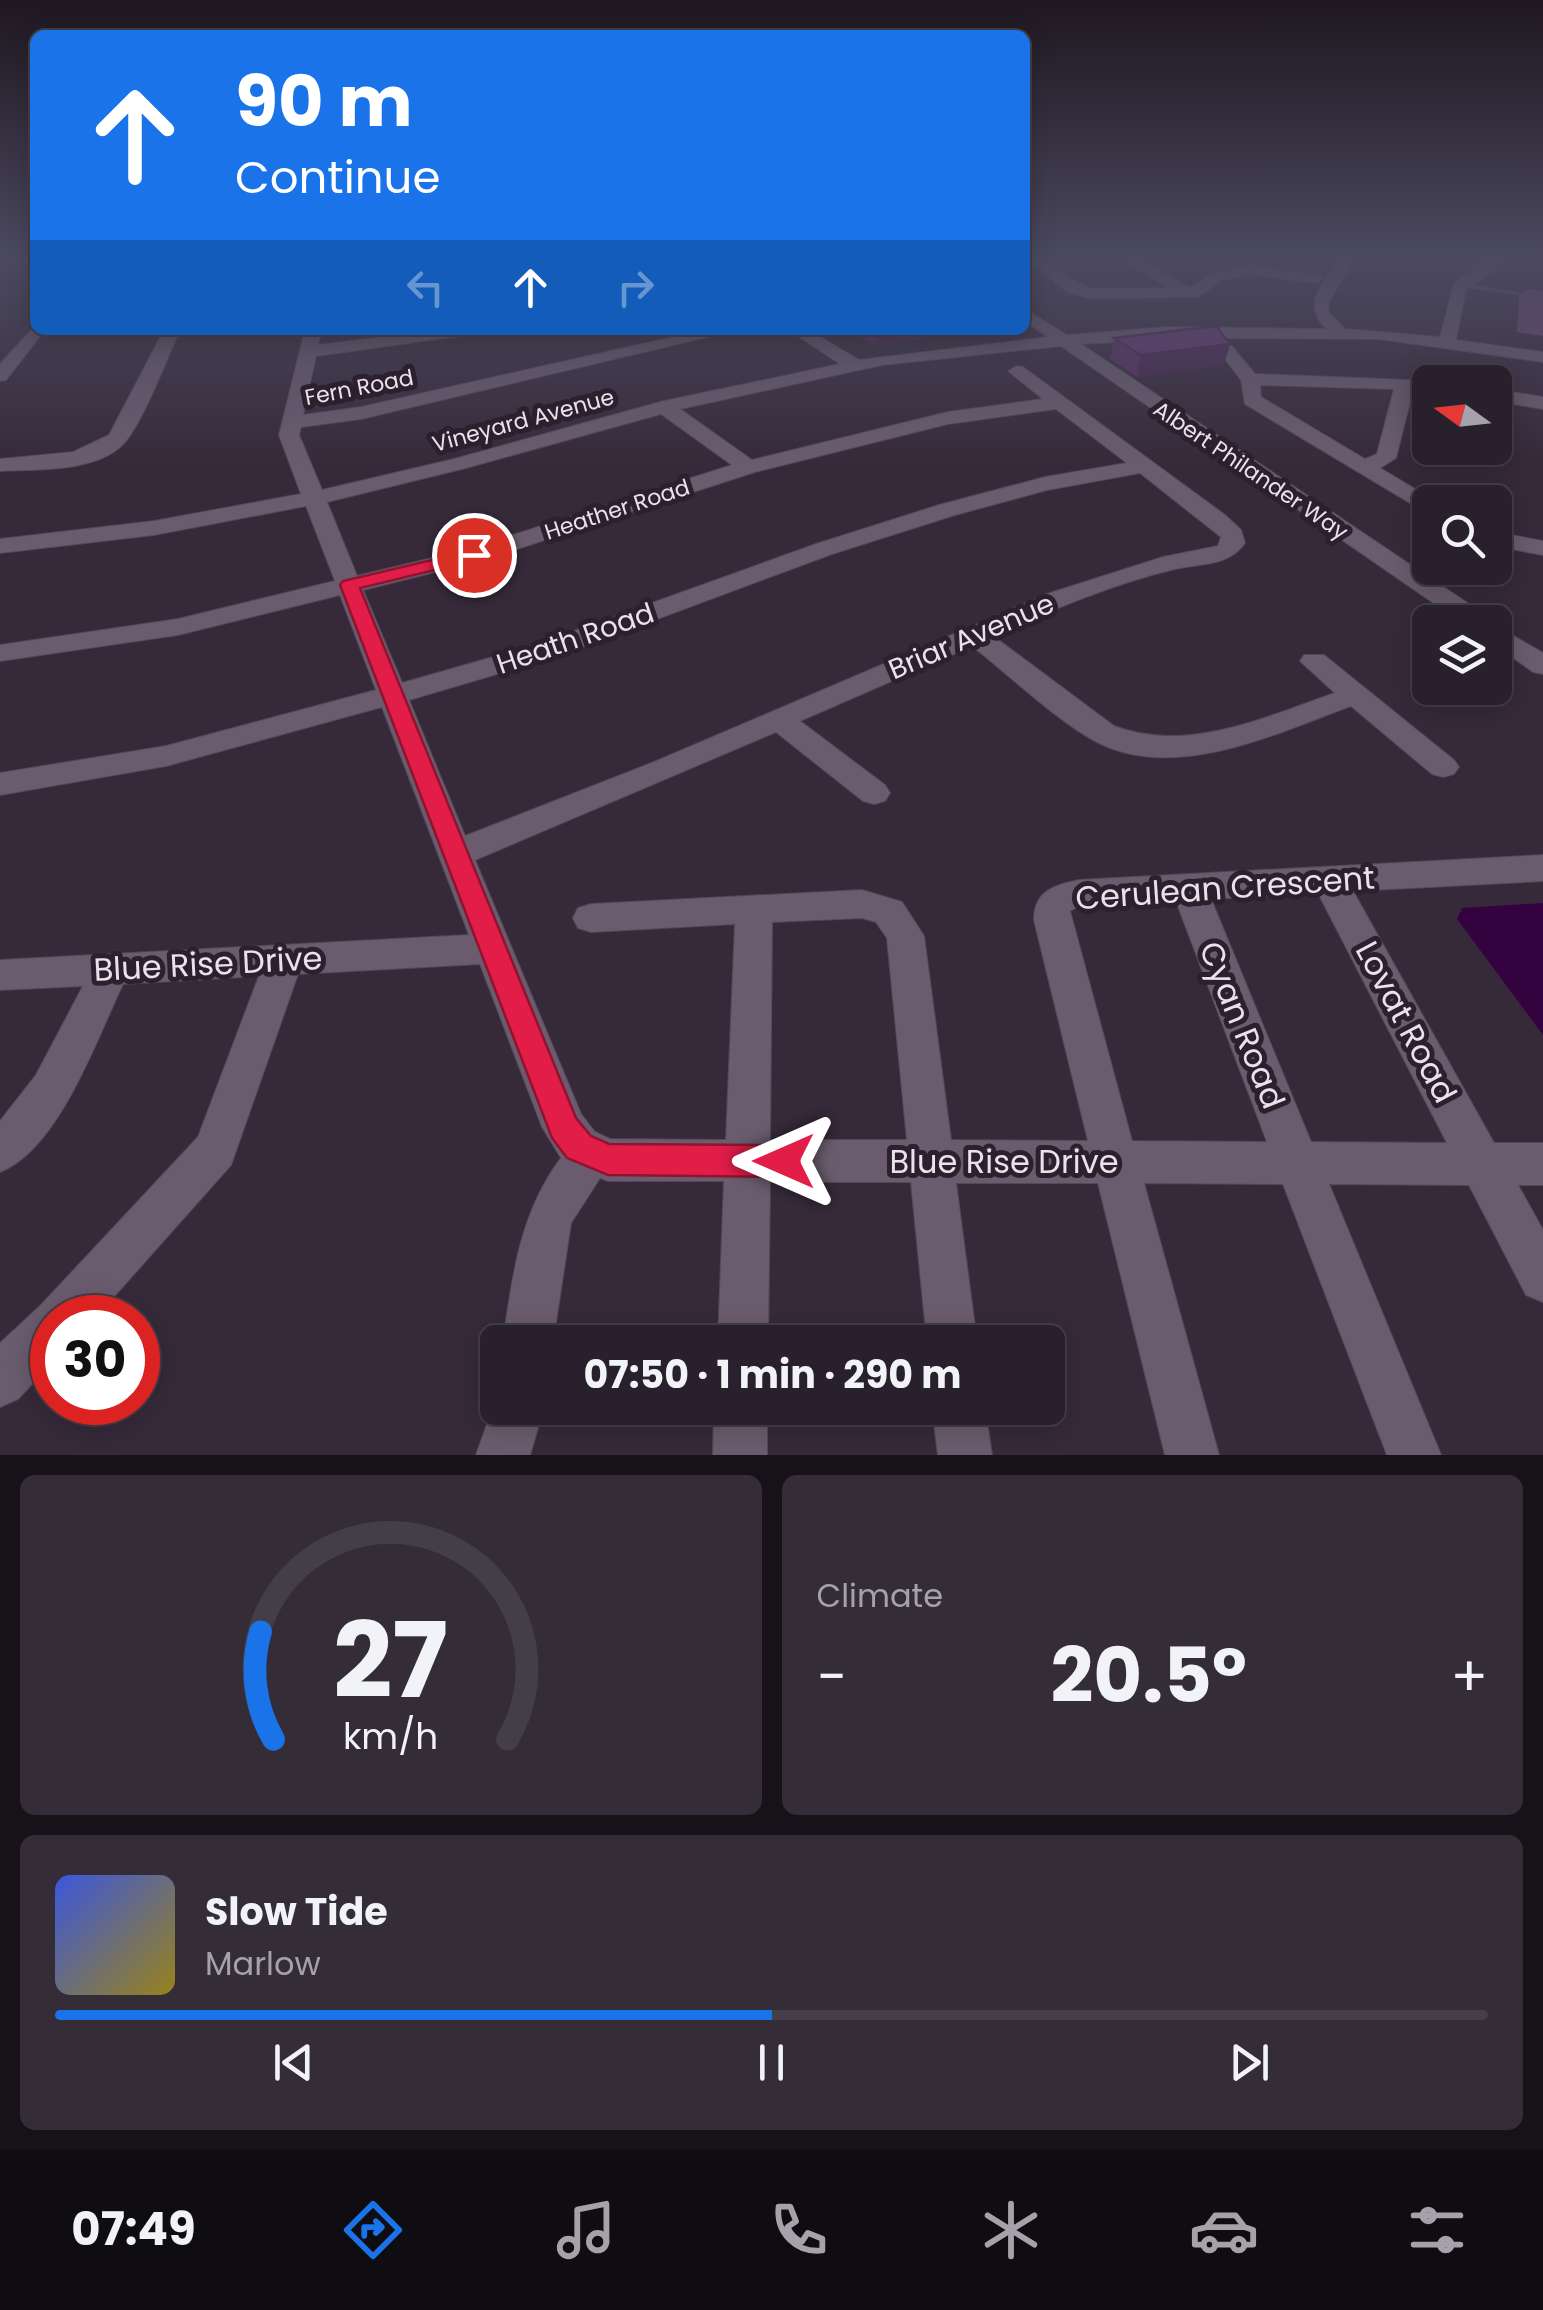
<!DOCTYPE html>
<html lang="en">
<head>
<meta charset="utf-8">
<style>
  :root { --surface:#28202c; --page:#342d38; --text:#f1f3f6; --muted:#a5a3a9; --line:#443e48; --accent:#1a73e8 }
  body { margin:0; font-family:Poppins,sans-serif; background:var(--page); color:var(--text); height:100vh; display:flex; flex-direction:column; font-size:38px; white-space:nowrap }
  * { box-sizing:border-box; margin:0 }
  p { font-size:32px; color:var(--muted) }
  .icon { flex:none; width:55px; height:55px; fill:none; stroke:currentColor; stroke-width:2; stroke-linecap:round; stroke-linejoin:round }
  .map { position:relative; height:1455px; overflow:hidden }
  .panel { display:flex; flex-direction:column; gap:20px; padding:20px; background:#161218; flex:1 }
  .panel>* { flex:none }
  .banner { position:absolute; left:30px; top:30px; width:1000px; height:305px; border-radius:15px; box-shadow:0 5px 25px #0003,0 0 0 2px var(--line); background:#1a73e8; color:#fff; overflow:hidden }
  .needle { width:65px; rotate:285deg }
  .buttons { position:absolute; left:1412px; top:365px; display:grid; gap:20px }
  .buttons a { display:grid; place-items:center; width:100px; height:100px; border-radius:15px; background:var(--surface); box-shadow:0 5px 25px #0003,0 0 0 2px var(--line); font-size:50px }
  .speed { position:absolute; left:30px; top:1295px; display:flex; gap:20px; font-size:50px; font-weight:700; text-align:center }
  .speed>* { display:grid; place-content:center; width:130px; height:130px; border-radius:50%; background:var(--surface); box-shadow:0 5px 25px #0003,0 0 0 2px var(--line); line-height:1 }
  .speed .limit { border:15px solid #d22; background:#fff; color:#111 }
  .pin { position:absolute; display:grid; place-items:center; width:85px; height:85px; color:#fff; margin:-42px; border:5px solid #fff; border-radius:50%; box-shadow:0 2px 10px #0007 }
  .me { position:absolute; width:110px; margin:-55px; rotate:270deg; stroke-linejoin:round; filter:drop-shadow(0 0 8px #0008) }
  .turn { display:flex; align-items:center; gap:35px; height:210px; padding:0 40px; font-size:45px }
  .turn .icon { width:130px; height:130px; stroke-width:2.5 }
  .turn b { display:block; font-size:70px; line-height:85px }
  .lanes { display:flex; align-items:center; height:95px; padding:0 40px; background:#0003; justify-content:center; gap:50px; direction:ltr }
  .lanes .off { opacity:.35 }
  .big { font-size:75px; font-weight:700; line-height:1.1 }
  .panel .widget { flex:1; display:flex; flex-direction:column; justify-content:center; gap:15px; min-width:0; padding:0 35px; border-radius:15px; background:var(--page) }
  .panel .dial { align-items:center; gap:0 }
  .dial svg { height:260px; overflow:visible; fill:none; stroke:var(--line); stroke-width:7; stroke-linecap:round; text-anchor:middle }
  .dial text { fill:var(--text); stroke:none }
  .song { display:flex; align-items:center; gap:30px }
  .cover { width:120px; height:120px; border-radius:15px; background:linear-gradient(135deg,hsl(230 70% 55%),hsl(50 70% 35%)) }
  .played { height:10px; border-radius:5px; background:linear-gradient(90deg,var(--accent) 50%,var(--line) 50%) }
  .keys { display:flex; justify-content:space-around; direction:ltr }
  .heat { display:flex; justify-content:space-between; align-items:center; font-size:55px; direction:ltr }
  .panel .tiles { flex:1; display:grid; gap:20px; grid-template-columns:1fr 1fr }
  .widget:last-child { grid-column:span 2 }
  .trip { position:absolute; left:480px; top:1325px; width:585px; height:100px; border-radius:15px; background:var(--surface); box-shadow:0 5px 25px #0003,0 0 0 2px var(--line); font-weight:700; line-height:100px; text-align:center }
  .tab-bar { display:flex; height:160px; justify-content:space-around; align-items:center; background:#100d12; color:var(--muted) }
  .tab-bar .icon { width:70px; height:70px }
  .tab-bar .active { color:var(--accent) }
  .tab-bar b { font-size:45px; color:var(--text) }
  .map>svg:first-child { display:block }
</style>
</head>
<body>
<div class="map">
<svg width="1543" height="1455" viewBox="0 0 1543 1455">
  <rect width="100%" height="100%" fill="#362a3a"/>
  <!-- green -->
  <path fill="#694572" d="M 1465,283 L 1522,293 L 1528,289 L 1543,291 L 1543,336 L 1517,332 L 1519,295 L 1461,287 Z"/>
  <!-- water -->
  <path fill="#34023f" d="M 1543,903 L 1543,1035 L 1457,919 L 1462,908 Z"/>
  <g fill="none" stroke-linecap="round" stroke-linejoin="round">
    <!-- minor casing -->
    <g stroke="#534856" stroke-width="2">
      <path id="minor" d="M 1025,259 L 1038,259 L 1088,288 L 1169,288 L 1123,259 L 1140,259 L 1190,288 L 1212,273 L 1250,266 L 1315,275 L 1322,279 L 1315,283 L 1250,274 L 1222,280 L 1198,297 L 1088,298 L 1069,293 Z
        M 1340,259 L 1354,259 L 1328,304 L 1329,313 L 1345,329 L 1440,337 L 1454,284 L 1487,259 L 1501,259 L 1496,269 L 1466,289 L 1456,340 L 1543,352 L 1543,362 L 1379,339 L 1225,338 L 1255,374 L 1436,381 L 1430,382 L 1430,391 L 1413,390 L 1396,458 L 1380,468 L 1437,502 L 1430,502 L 1430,515 L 1245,404 L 1241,380 L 1208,337 L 1081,344 L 1487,616 L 1491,622 L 1461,622 L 1061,346 L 882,365 L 680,409 L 752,460 L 948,412 L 1043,399 L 1008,371 L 1017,366 L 1023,367 L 1225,515 L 1241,530 L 1245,543 C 1228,567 1201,563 1175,569 C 1112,584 1052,610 993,636 L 1114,726 C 1188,754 1265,717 1335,693 L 1300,661 L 1304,655 L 1324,655 L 1454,760 L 1459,767 L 1454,774 L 1443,777 L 1432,774 L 1351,706 C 1274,734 1173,784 1093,740 C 1054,718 1008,674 972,646 L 800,721 L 885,785 L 890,793 L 885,801 L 874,804 L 863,801 L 776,732 L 475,860 L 581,1114 L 595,1132 L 610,1139 L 726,1140 L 735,924 L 591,932 L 578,928 L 573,918 L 578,908 L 591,904 L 862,890 L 902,902 L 924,936 L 951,1140 L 1088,1141 L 1034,920 C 1034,891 1054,885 1079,880 L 1543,855 L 1543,881 L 1353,891 L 1494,1143 L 1543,1143 L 1543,1185 L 1518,1185 L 1543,1230 L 1543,1302 L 1526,1295 L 1469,1185 L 1329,1184 L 1441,1455 L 1387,1455 L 1283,1184 L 1144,1183 L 1219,1455 L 1165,1455 L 1098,1183 L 956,1183 L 977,1342 L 927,1342 L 911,1182 L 770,1182 L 768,1342 L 718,1342 L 724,1181 L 608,1181 L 600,1178 L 571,1223 L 553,1342 L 503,1342 C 512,1277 520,1212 561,1158 L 542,1127 L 480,964 L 298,974 L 231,1165 L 95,1318 L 52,1318 L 52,1363 L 18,1399 L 0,1407 L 0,1343 L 41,1305 L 198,1137 L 259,976 L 123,984 C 97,1038 59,1149 0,1172 L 0,1121 L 36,1075 L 83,986 L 0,990 L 0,960 L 469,935 L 382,707 L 166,766 L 0,795 L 0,773 L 166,746 L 376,690 L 340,595 L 178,635 L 0,661 L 0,645 L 178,619 L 335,581 L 306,506 L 154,535 L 0,553 L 0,539 L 154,521 L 301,494 L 279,435 L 305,330 L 321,330 L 318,345 L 438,330 L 475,330 L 467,335 L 316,356 L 303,415 L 361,407 L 704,330 L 737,330 L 361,419 L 301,427 L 299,435 L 322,490 L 454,459 L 664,401 L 840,364 L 789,330 L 809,330 L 859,360 L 1048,337 L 1025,321 L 1025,309 L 1067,335 L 1167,327 L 1326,329 C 1300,302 1324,285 1340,259 ZM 1260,385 L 1394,389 L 1377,454 L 1365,459 L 1261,397 ZM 1056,409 L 1127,463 L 1045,477 L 939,505 L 816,544 L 535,645 L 402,683 L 363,590 L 483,560 L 755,472 L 948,424 ZM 661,414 L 732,465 L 466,550 L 357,576 L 327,502 L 466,468 ZM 1140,473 L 1221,537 L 1218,546 L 1163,557 L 1050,593 L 654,762 L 465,836 L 409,700 L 555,657 L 832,554 L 955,515 L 1047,490 ZM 1318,893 L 1447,1143 L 1311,1142 L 1211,899 ZM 1176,901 L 1267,1142 L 1132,1141 L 1070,911 L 1079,906 ZM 862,918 L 876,922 L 887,938 L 907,1140 L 770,1140 L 772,922 Z
        M 35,326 L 35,330 L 45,330 L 6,380 L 0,381 L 0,364 Z
        M 164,330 L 180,330 C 166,360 145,417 126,441 C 100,473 36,469 0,471 L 0,459 L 73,452 L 109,435 Z
        M 1495,389 L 1543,397 L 1543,409 L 1495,401 Z
        M 1495,532 L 1543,541 L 1543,555 L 1495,546 Z
        M 1495,625 L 1543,653 L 1543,674 L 1533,672 L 1495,645 Z
        M 498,1393 L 498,1408 L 544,1408 L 530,1455 L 476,1455 Z
        M 714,1408 L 767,1408 L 767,1455 L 713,1455 Z
        M 932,1408 L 985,1408 L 992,1455 L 938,1455 Z"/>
    </g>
    <!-- minor -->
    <use href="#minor" fill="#6a5c6e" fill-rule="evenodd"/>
  </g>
  <!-- wall -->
  <path fill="#582e62" d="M 849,330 L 962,330 L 961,332 L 876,346 Z
    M 1114,338 L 1224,365 L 1137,377 L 1110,359 Z"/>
  <!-- shaded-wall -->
  <path fill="#472650" d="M 877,330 L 962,330 L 961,332 L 876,346 Z
    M 1230,344 L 1224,365 L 1137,377 L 1141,355 Z"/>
  <!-- building -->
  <path fill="#663672" stroke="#472650" stroke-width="2.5" d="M 1216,326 L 1230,344 L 1141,355 L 1114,338 Z"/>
  <!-- sky -->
  <linearGradient id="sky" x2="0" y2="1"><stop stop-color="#1e1720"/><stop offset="0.56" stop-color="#4c4a60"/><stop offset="1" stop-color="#4c4a60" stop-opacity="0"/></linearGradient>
  <rect width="1543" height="463" fill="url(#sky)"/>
  <!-- route -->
  <path fill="#e11d48" stroke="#92132f" stroke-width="2.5" d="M 474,550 L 480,551 L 480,559 L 360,588 L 576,1118 L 591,1136 L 609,1144 L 784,1145 L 796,1149 L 801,1161 L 796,1172 L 784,1177 L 608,1175 L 567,1158 L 552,1138 L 340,585 L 343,581 Z"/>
  <g text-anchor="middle" stroke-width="10" stroke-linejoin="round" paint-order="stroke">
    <!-- far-street labels -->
    <g font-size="22" fill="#e9e1eb" stroke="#2c202f">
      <text transform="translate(359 387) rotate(-11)" y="8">Fern Road</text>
      <text transform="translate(523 420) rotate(-15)" y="8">Vineyard Avenue</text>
      <text transform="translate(1251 470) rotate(34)" y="8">Albert Philander Way</text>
      <text transform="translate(617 509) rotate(-18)" y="8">Heather Road</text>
    </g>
    <!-- street labels -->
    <g font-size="28" fill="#e9e1eb" stroke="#2c202f">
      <text transform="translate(971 636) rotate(-23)" y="10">Briar Avenue</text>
      <text transform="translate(575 638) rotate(-19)" y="10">Heath Road</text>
    </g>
    <!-- near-street labels -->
    <g font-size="32" fill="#e9e1eb" stroke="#2c202f">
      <text transform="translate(1225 888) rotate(-4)" y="11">Cerulean Crescent</text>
      <text transform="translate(208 964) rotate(-3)" y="11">Blue Rise Drive</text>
      <text transform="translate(1406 1022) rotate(62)" y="11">Lovat Road</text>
      <text transform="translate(1242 1025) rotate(68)" y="11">Cyan Road</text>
      <text x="1004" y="1173">Blue Rise Drive</text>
    </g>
  </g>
</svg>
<div class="buttons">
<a><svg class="needle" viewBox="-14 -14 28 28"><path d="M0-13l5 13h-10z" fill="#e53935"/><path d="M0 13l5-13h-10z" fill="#a5a3a9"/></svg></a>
<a><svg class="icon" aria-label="search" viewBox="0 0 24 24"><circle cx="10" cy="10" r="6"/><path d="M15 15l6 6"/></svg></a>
<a><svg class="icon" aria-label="layers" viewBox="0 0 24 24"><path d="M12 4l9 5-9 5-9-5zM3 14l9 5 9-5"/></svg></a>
</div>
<div class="speed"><div class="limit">30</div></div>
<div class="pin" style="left:474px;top:555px;background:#d93025"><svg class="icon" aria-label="arrive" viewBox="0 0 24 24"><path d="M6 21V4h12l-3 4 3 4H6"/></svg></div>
<svg class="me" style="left:784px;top:1161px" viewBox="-20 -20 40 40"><path d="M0-17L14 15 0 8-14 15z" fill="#e11d48" stroke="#fff" stroke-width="4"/></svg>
<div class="trip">07:50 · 1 min · 290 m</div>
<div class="banner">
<div class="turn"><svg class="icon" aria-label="ahead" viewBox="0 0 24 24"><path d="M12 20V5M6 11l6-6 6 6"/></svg><div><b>90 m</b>Continue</div></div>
<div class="lanes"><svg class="icon off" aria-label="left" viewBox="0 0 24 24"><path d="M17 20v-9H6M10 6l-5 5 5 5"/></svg><svg class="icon" aria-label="ahead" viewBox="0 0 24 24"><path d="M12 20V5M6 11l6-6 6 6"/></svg><svg class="icon off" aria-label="right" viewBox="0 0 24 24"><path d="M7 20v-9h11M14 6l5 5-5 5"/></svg></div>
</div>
</div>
<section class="panel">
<div class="tiles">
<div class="widget dial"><svg viewBox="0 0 100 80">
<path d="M14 69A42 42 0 1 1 86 69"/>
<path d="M14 69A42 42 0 0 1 10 36" stroke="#1a73e8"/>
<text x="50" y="56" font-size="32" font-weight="700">27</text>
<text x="50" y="72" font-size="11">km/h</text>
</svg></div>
<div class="widget"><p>Climate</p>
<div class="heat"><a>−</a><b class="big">20.5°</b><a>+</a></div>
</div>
<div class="widget">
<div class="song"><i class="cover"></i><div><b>Slow Tide</b><p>Marlow</p></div></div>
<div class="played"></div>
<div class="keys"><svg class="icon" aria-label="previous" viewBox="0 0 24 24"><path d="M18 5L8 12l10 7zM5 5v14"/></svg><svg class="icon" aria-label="pause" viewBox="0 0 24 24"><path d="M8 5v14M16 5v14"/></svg><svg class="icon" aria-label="next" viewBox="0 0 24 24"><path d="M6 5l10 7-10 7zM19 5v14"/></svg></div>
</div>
</div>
</section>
<nav class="tab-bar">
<b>07:49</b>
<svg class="icon active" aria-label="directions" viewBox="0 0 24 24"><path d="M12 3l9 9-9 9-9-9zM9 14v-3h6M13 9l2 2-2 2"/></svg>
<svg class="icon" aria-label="music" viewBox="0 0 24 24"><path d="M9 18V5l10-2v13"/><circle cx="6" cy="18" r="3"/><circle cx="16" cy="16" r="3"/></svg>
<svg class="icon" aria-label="phone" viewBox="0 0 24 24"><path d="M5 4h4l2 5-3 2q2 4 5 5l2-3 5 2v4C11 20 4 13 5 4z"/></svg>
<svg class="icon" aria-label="climate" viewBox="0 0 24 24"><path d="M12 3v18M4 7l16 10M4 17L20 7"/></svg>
<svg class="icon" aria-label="car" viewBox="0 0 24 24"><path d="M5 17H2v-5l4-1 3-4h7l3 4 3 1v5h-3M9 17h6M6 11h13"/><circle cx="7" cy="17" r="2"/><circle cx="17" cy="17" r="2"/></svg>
<svg class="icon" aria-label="filters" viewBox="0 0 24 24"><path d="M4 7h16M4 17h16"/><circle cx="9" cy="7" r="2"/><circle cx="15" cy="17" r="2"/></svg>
</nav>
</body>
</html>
